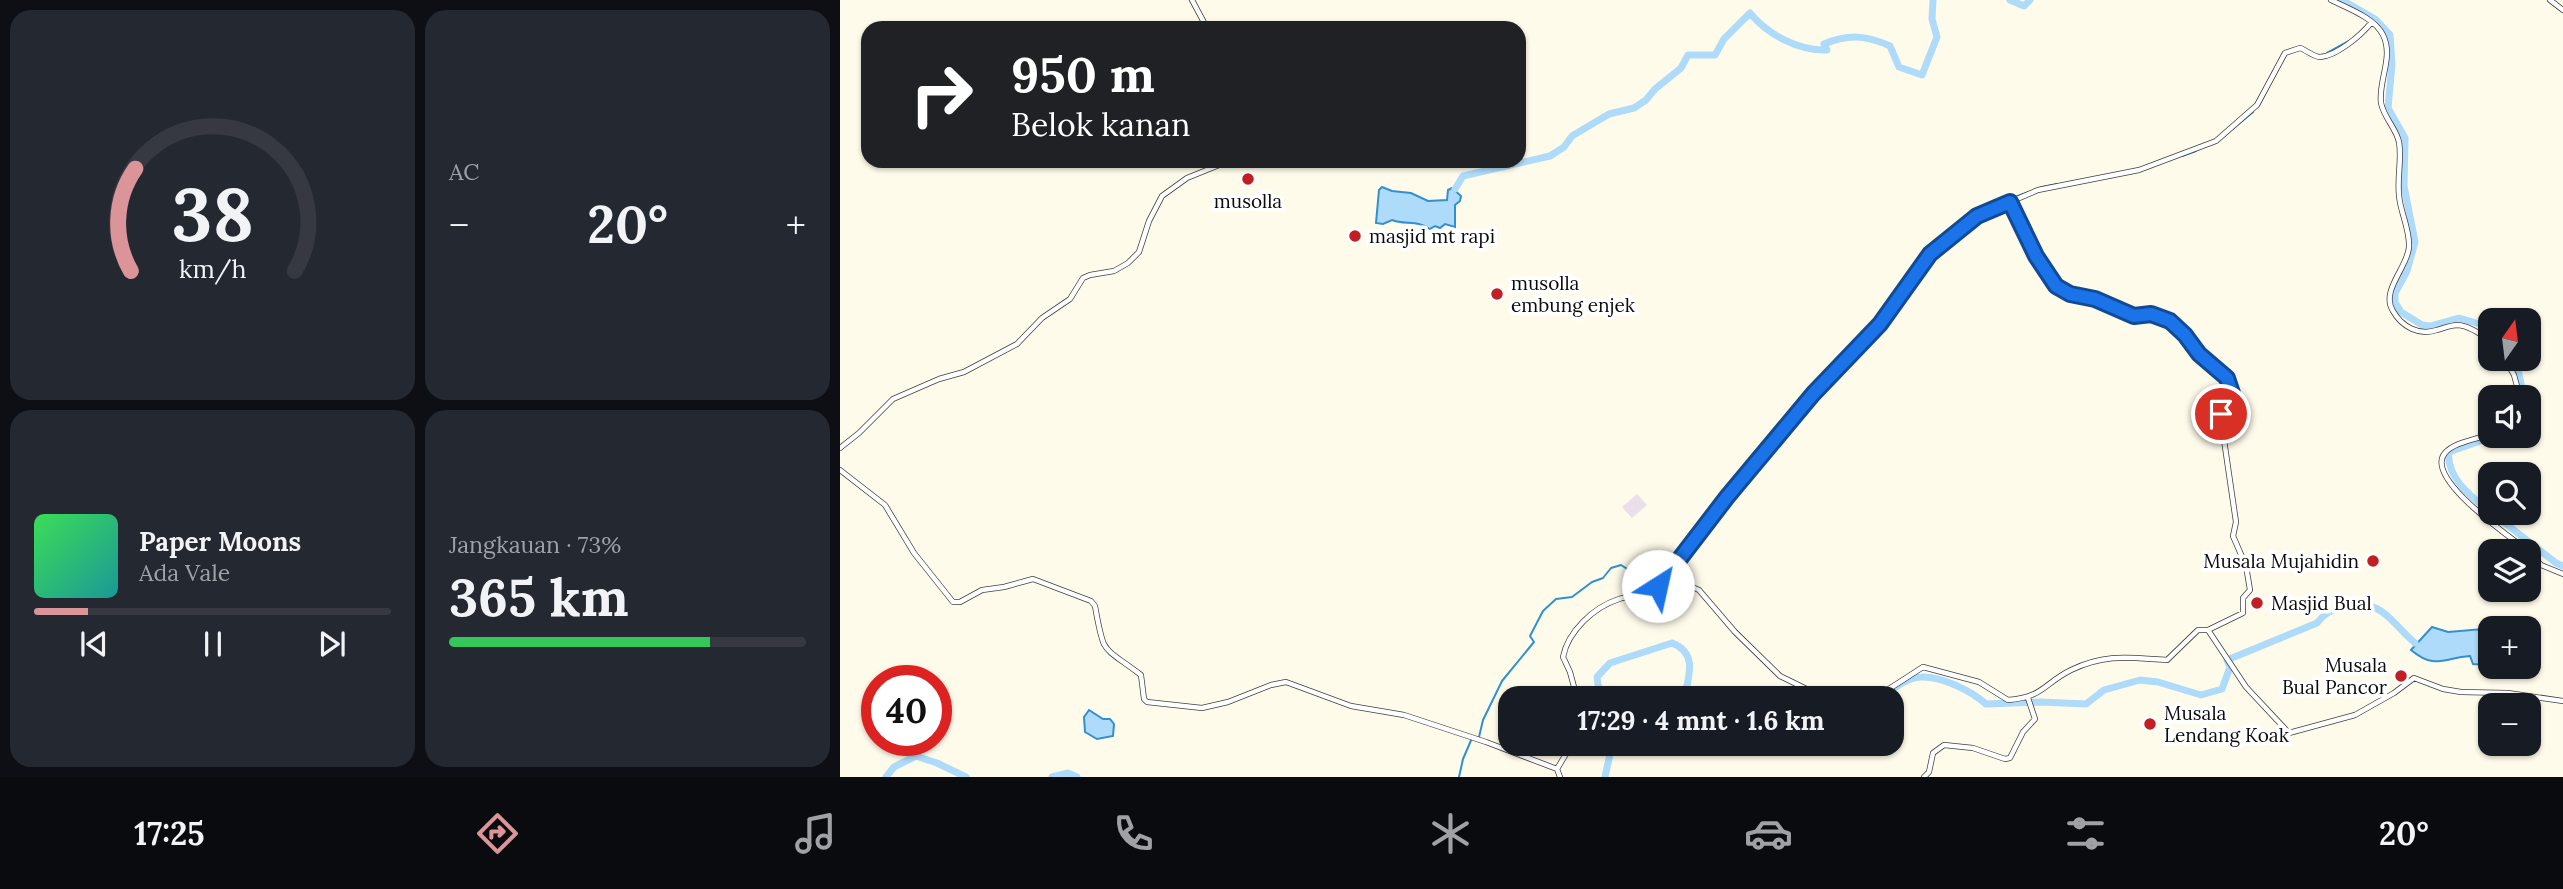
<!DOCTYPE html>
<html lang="id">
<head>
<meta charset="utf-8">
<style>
  :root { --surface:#171b24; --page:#242831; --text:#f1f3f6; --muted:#9ea1a6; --line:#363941; --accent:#db9498 }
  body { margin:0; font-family:Lora,serif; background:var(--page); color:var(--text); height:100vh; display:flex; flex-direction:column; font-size:26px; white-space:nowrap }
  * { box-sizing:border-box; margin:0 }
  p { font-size:23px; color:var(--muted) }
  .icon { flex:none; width:38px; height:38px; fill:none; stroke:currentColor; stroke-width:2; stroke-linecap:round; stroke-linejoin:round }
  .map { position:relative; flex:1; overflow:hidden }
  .side { display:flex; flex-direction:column; gap:10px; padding:10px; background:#0d0f14; width:840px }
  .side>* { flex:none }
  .hud { position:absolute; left:21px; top:21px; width:665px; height:147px; border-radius:21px; box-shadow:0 2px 5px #0004; background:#202124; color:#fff; overflow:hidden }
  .needle { width:46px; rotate:14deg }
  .fabs { position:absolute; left:1638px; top:308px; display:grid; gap:14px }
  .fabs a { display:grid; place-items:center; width:63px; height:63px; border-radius:14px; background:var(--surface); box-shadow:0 2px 5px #0004; font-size:35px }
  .speed { position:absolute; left:21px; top:665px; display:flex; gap:14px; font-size:35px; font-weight:700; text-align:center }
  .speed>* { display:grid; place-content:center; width:91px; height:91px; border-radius:50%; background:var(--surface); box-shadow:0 2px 5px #0004; line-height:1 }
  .speed .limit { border:10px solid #d22; background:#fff; color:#111 }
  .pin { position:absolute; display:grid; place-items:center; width:60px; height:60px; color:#fff; margin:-30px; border:4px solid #fff; border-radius:50%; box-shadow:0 2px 7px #0007 }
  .me { position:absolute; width:77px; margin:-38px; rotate:35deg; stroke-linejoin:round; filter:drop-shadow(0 0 5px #0008) }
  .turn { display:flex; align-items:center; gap:24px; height:147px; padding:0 35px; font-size:32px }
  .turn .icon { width:91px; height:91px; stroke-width:2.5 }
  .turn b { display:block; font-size:49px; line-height:60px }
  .big { font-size:52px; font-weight:700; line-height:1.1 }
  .side .card { flex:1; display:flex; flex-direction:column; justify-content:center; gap:10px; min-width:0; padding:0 24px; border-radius:21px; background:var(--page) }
  .side .dial { align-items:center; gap:0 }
  .dial svg { height:182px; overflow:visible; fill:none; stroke:var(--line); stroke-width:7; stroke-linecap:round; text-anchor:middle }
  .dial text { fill:var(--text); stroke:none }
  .song { display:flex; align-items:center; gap:21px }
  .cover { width:84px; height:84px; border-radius:10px; background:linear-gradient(135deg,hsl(130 70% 55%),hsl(180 70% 35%)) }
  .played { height:7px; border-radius:4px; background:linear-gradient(90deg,var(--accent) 15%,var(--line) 15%) }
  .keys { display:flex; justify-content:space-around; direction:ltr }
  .heat { display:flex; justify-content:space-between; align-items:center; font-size:38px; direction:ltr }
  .charge { height:10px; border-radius:5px; background:linear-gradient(90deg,#34c759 73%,var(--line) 0) }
  .side .tiles { flex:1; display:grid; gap:10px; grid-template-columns:repeat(2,1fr) }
  .trip { position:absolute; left:658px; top:686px; width:406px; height:70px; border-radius:21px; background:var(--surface); box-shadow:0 2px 5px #0004; font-weight:700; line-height:70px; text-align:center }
  .tab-bar { display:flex; height:112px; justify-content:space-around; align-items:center; background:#090b0e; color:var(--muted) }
  .tab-bar .icon { width:49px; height:49px }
  .tab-bar .current { color:var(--accent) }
  .tab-bar b { font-size:32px; color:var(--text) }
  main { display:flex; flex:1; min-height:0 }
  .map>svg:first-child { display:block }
</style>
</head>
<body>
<main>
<section class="side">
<div class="tiles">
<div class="card dial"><svg viewBox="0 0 100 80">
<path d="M14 69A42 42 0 1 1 86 69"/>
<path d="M14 69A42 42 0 0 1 16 24" stroke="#db9498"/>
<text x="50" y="56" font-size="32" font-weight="700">38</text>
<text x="50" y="72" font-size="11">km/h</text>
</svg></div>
<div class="card"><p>AC</p>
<div class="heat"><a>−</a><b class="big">20°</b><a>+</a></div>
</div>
<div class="card">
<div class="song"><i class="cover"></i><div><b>Paper Moons</b><p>Ada Vale</p></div></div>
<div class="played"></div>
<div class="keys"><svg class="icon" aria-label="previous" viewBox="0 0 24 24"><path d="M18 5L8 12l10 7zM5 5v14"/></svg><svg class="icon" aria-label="pause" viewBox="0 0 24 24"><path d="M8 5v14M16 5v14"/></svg><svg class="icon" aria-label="next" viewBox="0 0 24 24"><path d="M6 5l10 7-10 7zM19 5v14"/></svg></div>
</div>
<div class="card"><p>Jangkauan · 73%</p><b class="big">365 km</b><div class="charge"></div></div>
</div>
</section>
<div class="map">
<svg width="1723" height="777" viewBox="0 0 1723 777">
  <rect width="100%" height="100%" fill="#fffbeb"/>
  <!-- industrial -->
  <path fill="#eadfeb" d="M 797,494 L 807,505 L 792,518 L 782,507 Z"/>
  <!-- water -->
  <path fill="#addbf9" stroke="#3190d2" stroke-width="2" d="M 542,187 L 552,191 L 571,193 L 588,201 L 607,200 L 608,190 L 612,188 L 621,196 L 620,201 L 615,205 L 615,227 L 605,224 L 600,228 L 595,226 L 590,229 C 579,220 564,225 552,220 L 543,224 L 536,223 L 539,190 Z
    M 1592,627 L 1608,632 L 1643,629 L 1645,665 L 1633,664 L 1630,656 C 1603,658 1595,670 1571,650 Z
    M 249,710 L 263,719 L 270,719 L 274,724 L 273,736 L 257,739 L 245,732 L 244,717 Z"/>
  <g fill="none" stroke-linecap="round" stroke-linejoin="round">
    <!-- stream -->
    <path stroke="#3190d2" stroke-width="2" d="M 1487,53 L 1509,41
      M 1419,105 L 1428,88
      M 1377,142 L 1413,112
      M 1342,156 L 1356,151
      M 1174,199 L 1175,197 L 1202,187 L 1217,184
      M 997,372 L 1048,322 L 1057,304
      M 948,427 L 967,405
      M 838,563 L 900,491 L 936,442
      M 639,737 L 643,720 L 662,681 L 694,642 L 690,636 L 703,611 L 716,599 L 732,597 L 752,582 L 763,578 L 771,568 L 781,565 L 792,572 L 807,576 L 813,573
      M 619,777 L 623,759 L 632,738"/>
    <!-- river -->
    <path stroke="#addbf9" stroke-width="7" d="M 1170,0 L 1184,6 L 1190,0
      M 1502,0 L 1535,19 L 1550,35 L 1552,64 L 1548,108 L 1565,138 L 1564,186 L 1575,242 L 1567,271 L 1555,293 L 1555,302 L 1561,312 L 1582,325 L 1590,326 L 1619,318 L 1640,324 L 1650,332
      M 615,189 L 623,176 L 710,156 L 724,147 L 732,136 L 769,114 L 794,108 L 806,100 L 815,89 L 841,68 L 848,55 L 875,55 L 884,39 L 910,13 C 928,35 959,51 987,50 L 984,44 C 1008,34 1026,35 1050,46 L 1059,67 L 1082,75 L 1097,37 L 1092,19 L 1093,0
      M 1672,359 L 1678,370 L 1684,397
      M 1689,415 L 1689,416
      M 1650,512 C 1632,497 1606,478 1609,452 L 1654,436
      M 1652,513 L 1716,563 L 1723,566
      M 760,698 L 757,677 L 770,663 L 832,643 C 858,653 849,676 844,698
      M 1044,698 C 1050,689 1069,677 1081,677 C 1102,676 1131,691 1146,704 L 1201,702 L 1246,704 L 1264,690 L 1300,680 L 1318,682 L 1361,695 L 1382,689 L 1390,667 L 1387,660 L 1477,623 C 1486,612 1491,610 1505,607 C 1544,599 1548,620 1575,643
      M 991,744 L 1006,748 L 1012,744
      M 46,777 L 54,767 L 76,756 L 97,763 L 126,777
      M 212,777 L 228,773 L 237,777
      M 765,777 L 770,754 L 768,744"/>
    <!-- minor casing -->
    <g stroke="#3f3f3f" stroke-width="6">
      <path id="minor" d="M 352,0 L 367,28
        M 1491,0 C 1507,8 1535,18 1543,35 C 1554,57 1538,81 1541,103 C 1544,118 1556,128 1559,142 C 1562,159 1557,177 1559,195 C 1560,212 1570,229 1569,247 C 1568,267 1540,291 1553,311 C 1562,327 1579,336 1597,330 C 1604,328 1611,325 1618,325 C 1630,326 1641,334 1650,341
        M 1710,0 L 1723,10
        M 1665,359 L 1674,375 L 1680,397
        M 1650,434 C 1638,439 1614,442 1605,453 C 1583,478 1672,538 1688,551
        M 0,448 L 19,433 L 53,399 L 99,379 L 124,372 L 177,344 L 202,318 L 230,299 L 243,278 L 250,275 L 274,271 L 288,263 L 299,252 L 309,221 L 322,196 L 347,178 L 389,161
        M 0,470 L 45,505 L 74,553 L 113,602 L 120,602 L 142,590 L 164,587 L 193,579 L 251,601 L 255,606 C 264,657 262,645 301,675 L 304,699 L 307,702 L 362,708 L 388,702 L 431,685 L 446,682 L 511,706 L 564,715 L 646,742 L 717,769 L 732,744
        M 1689,552 L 1701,565 L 1723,574
        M 815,571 L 838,561 L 887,497 L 973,394 L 1040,324 L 1096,248 L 1137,216 L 1198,190 L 1299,170 L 1376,141 L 1417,105 L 1445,53 L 1460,48 C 1466,50 1474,57 1480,57 C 1497,56 1521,35 1531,23
        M 815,571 L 859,590 L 895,632 L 940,676 L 985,698
        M 1368,630 L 1406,687 L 1449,733 L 1515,715 L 1554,693 L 1574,678 L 1603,689 L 1621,692 L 1668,693 L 1723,701
        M 737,698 L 730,672 L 723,657 C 728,631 754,607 779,599 C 791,595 805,596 816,590 L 815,571
        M 1035,698 L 1083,667 L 1139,682 L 1168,700 C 1204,697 1203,684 1231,670 C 1267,653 1290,658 1327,660 L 1358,630 L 1368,630 L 1403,613 L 1403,598 L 1410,590 L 1406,566 L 1393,536 L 1396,522 L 1384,440 L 1386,426 L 1382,416 L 1383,408 L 1392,393 C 1389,374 1375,368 1362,357 C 1348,345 1342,327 1325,318 C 1313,312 1305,318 1293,316 C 1279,313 1267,302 1254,298 C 1241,294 1229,296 1218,287 C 1193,267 1186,229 1170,202
        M 717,769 L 720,777
        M 1084,777 L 1089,772 L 1093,753 L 1104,745 L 1133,748 L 1165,759 L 1170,758 L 1183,732 L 1195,719 L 1188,698"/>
    </g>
    <!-- minor -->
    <use href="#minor" stroke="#fff" stroke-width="4.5"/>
  </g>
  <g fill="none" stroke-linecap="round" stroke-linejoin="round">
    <!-- route casing -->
    <g stroke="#114b97" stroke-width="18">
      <path id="route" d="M 818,586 L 814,574 L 816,569 L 838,561 L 887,497 L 973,394 L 1040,324 L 1090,254 L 1137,216 L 1170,202 L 1196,256 L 1216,286 L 1230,294 L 1255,299 L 1294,316 L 1311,314 L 1330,321 L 1345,335 L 1359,354 L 1387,378 L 1392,393 L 1381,414"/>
    </g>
    <!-- route -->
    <use href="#route" stroke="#1a73e8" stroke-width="12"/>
  </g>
  <!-- markers -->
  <g fill="#c11f24" stroke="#fff" stroke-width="2.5">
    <circle cx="408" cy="179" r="7"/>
    <circle cx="515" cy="236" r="7"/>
    <circle cx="657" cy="294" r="7"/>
    <circle cx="1533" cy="561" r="7"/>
    <circle cx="1417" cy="603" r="7"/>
    <circle cx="1561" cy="676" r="7"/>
    <circle cx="1310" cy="724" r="7"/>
  </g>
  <g text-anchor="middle" stroke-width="7" stroke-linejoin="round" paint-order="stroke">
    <!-- poi labels -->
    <g font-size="19" fill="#0c0c0c" stroke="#fff" text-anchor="start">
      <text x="408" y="208" text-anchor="middle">musolla</text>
      <text x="529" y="243">masjid mt rapi</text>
      <text x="671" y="290">musolla<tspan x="671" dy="22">embung enjek</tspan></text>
      <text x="1519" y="568" text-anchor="end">Musala Mujahidin</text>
      <text x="1431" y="610">Masjid Bual</text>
      <text x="1547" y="672" text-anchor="end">Musala<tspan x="1547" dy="22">Bual Pancor</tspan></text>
      <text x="1324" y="720">Musala<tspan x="1324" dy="22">Lendang Koak</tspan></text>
    </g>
  </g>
</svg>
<div class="fabs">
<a><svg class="needle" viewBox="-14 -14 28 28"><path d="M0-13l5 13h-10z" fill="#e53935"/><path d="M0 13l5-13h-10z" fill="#9ea1a6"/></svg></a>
<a><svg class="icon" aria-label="sound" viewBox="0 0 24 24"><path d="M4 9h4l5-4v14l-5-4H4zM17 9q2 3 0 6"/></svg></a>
<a><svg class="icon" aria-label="search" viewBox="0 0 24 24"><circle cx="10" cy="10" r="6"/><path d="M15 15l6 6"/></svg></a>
<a><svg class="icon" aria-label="layers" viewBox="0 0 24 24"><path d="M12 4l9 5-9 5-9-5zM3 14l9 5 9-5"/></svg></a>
<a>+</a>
<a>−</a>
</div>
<div class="speed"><div class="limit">40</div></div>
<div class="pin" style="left:1381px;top:414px;background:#d93025"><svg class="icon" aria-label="arrive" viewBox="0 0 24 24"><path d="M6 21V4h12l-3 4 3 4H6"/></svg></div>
<svg class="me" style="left:818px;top:586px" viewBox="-20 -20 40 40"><circle r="19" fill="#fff"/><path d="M0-13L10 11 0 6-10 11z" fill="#1a73e8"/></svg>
<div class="trip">17:29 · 4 mnt · 1.6 km</div>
<div class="hud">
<div class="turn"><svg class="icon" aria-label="right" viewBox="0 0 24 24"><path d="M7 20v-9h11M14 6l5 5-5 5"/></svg><div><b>950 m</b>Belok kanan</div></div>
</div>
</div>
</main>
<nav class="tab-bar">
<b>17:25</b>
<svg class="icon current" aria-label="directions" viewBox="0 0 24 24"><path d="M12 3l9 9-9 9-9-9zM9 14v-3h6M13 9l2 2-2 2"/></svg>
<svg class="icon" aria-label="music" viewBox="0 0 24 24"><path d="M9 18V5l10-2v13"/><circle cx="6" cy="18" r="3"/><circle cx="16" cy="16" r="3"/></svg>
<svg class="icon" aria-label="phone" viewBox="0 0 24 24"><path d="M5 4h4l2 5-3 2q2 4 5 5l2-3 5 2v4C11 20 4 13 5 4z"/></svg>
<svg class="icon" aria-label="climate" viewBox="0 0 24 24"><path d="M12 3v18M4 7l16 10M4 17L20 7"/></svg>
<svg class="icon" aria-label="car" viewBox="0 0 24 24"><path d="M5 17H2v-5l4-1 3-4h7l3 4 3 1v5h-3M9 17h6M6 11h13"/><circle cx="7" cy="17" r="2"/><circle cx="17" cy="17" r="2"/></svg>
<svg class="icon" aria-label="filters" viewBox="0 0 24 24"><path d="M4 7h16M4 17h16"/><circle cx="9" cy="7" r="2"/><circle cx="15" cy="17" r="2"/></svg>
<b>20°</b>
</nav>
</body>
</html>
